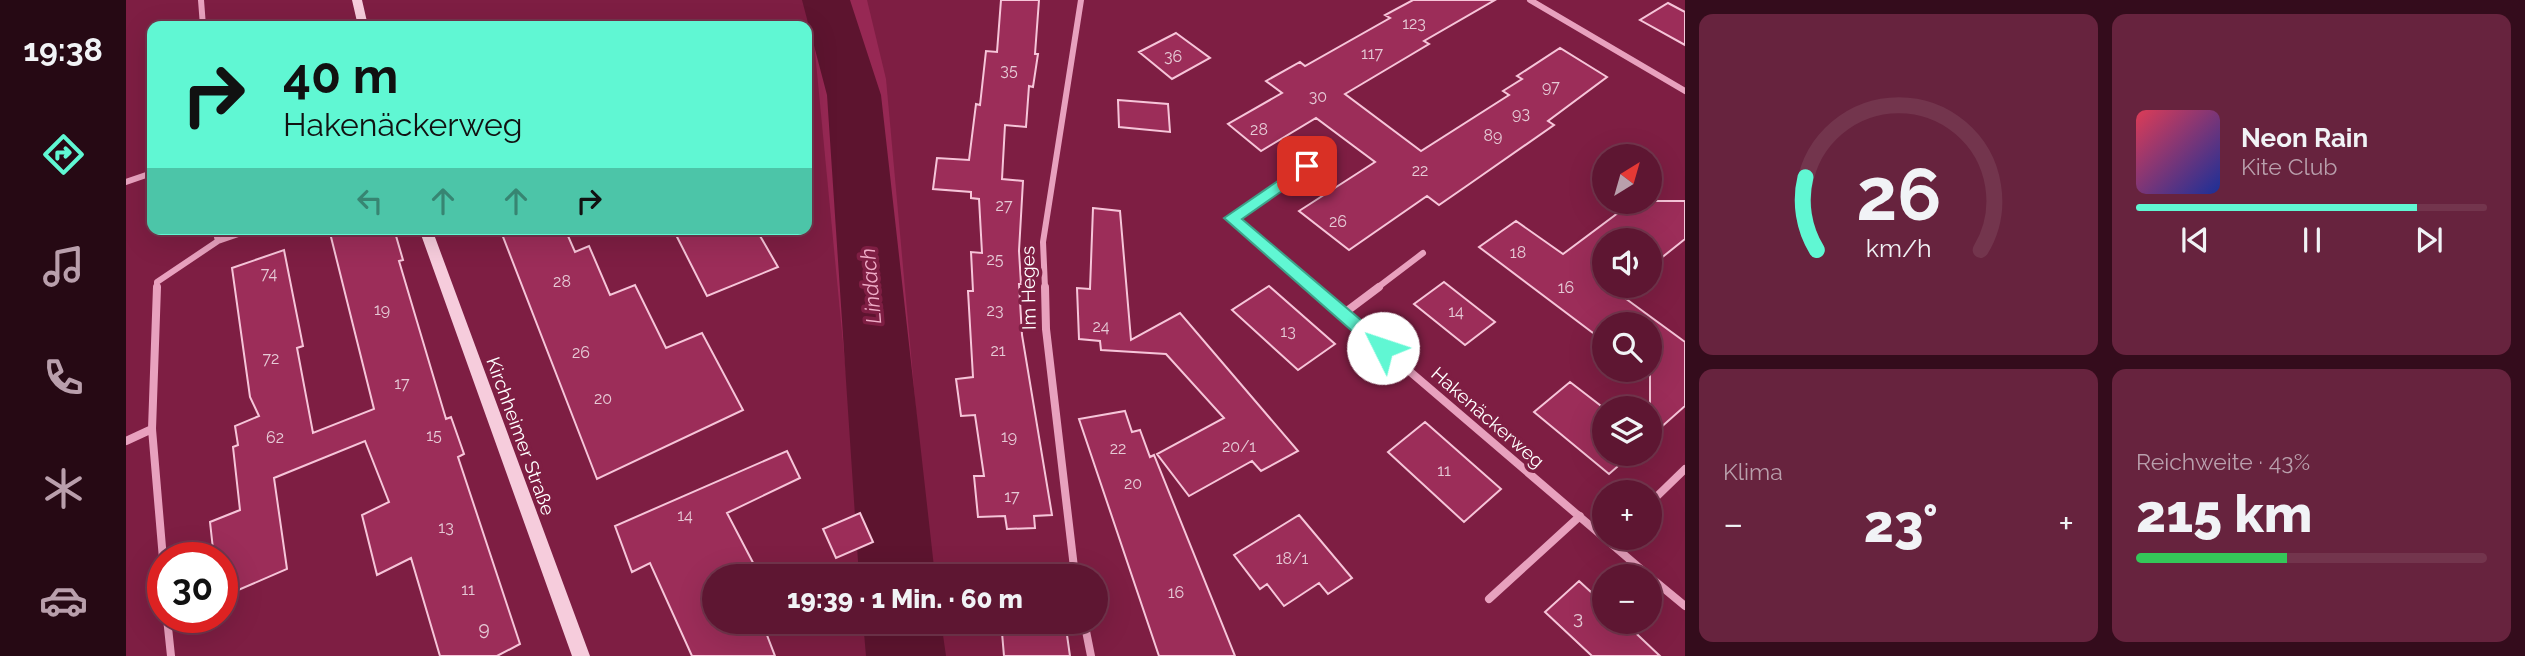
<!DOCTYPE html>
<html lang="de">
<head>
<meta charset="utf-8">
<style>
  :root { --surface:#5e1632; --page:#67233e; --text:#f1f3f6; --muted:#b99fac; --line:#73354d; --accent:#60f7d3 }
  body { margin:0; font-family:Raleway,sans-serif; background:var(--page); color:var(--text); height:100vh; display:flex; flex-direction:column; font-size:26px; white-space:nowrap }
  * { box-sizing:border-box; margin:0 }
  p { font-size:23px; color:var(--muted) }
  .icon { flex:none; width:38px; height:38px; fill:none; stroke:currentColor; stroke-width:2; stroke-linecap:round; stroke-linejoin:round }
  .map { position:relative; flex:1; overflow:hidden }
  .drawer { display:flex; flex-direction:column; gap:14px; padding:14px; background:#340c1c; width:840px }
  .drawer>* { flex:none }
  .hud { position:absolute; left:21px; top:21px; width:665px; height:214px; border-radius:14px; box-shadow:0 7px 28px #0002,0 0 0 2px var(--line); background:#60f7d3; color:#111; overflow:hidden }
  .needle { width:46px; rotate:37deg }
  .buttons { position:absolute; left:1466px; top:144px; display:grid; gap:14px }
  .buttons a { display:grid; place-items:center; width:70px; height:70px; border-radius:50%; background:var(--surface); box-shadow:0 7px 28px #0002,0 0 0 2px var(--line); font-size:35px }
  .speed { position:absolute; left:21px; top:542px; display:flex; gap:14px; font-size:35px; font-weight:700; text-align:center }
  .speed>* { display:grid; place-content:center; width:91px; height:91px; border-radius:50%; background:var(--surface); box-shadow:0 7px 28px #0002,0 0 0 2px var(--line); line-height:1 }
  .speed .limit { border:10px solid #d22; background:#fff; color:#111 }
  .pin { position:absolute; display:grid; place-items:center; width:60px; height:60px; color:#fff; margin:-30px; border-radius:14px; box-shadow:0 4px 10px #0006 }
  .me { position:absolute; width:77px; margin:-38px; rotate:311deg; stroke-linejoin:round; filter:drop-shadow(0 0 5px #0008) }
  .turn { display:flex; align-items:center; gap:24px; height:147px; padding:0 21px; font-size:32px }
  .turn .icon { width:91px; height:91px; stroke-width:2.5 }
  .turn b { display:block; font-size:49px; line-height:60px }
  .lanes { display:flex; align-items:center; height:66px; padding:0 21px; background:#0003; justify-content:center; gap:35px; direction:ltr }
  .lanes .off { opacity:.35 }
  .big { font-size:52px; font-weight:800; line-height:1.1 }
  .drawer .card { flex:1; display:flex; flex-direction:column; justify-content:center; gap:10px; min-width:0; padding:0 24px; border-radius:14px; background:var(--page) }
  .drawer .dial { align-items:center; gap:0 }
  .dial svg { height:182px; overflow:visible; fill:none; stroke:var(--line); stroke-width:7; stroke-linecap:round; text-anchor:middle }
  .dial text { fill:var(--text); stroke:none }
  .song { display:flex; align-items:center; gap:21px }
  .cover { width:84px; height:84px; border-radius:10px; background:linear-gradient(135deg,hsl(350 70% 55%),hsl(230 70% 35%)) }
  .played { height:7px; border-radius:4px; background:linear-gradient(90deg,var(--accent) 80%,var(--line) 80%) }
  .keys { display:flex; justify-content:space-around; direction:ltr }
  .heat { display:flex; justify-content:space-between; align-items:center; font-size:38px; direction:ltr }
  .charge { height:10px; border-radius:5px; background:linear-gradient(90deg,#34c759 43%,var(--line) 0) }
  .drawer .tiles { flex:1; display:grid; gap:14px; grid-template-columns:repeat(2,1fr) }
  .trip { position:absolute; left:576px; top:564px; width:406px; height:70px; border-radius:35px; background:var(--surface); box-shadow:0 7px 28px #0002,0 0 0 2px var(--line); font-weight:800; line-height:70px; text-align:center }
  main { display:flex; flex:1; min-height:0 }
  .tab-bar { display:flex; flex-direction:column; width:126px; justify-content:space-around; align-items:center; background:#260914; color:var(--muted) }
  .tab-bar .icon { width:49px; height:49px }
  .tab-bar .on { color:var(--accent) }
  .tab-bar b { font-size:32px; color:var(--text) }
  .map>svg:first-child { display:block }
</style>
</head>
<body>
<main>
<nav class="tab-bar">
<b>19:38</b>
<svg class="icon on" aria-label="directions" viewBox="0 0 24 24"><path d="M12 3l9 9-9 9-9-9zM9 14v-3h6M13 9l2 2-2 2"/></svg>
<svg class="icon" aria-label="music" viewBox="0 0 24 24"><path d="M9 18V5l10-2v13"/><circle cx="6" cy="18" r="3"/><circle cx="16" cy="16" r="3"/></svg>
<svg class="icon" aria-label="phone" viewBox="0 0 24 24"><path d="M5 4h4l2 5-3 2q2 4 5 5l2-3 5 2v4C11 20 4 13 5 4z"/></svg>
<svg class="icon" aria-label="climate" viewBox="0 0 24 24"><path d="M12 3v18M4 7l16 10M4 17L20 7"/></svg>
<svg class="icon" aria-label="car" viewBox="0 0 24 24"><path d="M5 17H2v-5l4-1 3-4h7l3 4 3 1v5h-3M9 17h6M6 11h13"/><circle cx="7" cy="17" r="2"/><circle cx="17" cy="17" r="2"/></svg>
</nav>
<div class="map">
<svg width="1559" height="656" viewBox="0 0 1559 656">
  <rect width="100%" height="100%" fill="#7e1e43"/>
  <!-- green -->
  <path fill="#972854" d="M 684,0 L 741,0 L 760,79 L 794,454 L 728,457 Z"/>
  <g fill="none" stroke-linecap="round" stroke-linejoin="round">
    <!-- river -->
    <path fill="#5d142f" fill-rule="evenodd" d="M 676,0 L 724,0 L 755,95 L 809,576 L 733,576 L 701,95 Z
      M 737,621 L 815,621 L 820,656 L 740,656 Z"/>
  </g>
  <!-- building -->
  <path fill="#9c2d59" stroke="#f6c5d9" stroke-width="2" d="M 875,0 L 913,0 L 909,54 L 912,54 L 907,87 L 903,86 L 900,127 L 879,125 L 876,179 L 897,181 L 893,251 L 895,284 L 893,284 L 896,335 L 926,515 L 908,516 L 909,528 L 881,529 L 879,516 L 852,517 L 848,476 L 858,476 L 849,415 L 835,416 L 830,379 L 847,377 L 842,291 L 847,291 L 845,252 L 856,253 L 853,199 L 845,198 L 845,192 L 807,189 L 811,158 L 843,160 L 850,104 L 854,105 L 860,51 L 871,52 Z
    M 1287,0 L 1369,0 L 1298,41 L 1303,44 L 1219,94 L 1295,151 L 1383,95 L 1377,91 L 1396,79 L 1391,76 L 1434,48 L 1481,77 L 1422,121 L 1428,125 L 1342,185 L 1313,205 L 1301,196 L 1223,250 L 1173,211 L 1249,162 L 1190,118 L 1135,151 L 1102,124 L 1156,93 L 1140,81 L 1174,62 L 1179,66 L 1264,18 L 1259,15 Z
    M 1542,3 L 1559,12 L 1559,45 L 1514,20 Z
    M 1050,33 L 1084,58 L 1046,79 L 1013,52 Z
    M 992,100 L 1042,104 L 1044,132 L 993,127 Z
    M 1508,201 L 1559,201 L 1559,239 L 1524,267 L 1524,240 L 1479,240 L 1479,285 L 1501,285 L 1492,293 L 1559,342 L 1559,406 L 1524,437 L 1524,376 L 1515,369 L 1524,369 L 1524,324 L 1479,324 L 1479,342 L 1353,247 L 1390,221 L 1437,254 Z
    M 967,208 L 994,211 L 1005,340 L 1054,313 L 1172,451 L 1135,471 L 1126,461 L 1063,496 L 1031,454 L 1098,418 L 1040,354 L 975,350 L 974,341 L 953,339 L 951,288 L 964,289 Z
    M 203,229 L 268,229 L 277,260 L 273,261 L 320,419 L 325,417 L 338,454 L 332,457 L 394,644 L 371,656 L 314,656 L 285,558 L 251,575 L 236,515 L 263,502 L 239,441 L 148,478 L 161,569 L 96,597 L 96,558 L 88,558 L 84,522 L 114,510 L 107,447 L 112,445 L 109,426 L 133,416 L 124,397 L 106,268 L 158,250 L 177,346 L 171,348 L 187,433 L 248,409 Z
    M 374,229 L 439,229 L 449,252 L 463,246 L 484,295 L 509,285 L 540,348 L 576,333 L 617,410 L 471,479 Z
    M 547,229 L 630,229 L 652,267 L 581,296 Z
    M 1318,282 L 1369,322 L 1339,345 L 1288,304 Z
    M 1143,286 L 1209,344 L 1172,370 L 1106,310 Z
    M 1444,382 L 1479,409 L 1479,453 L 1507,453 L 1483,474 L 1408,412 Z
    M 999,411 L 1006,432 L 1014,430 L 1024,457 L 1028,455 L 1109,656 L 1033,656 L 953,419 Z
    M 1299,422 L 1375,489 L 1338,522 L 1262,452 Z
    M 661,451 L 674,478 L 601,513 L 634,576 L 588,576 L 588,621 L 654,621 L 639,630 L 649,656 L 566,656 L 524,563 L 506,572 L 489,526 Z
    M 734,513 L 747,542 L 710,558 L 697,529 Z
    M 1173,515 L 1226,578 L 1202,594 L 1193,583 L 1158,606 L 1141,584 L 1134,589 L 1108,555 Z
    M 1453,581 L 1479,605 L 1479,621 L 1497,621 L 1534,656 L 1466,656 L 1419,612 Z
    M 875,621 L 939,621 L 944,656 L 878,656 Z"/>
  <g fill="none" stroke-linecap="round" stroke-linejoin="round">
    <!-- street-far1 -->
    <path stroke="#e8a1be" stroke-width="6" d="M 75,0 L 77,26
      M 1404,0 L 1559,91
      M 1181,166 L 1105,218 L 1187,288
      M 0,182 L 26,173
      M 92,241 L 127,229
      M 31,288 L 31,282 L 92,241 L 89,229
      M 919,288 L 917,242 L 955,0
      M 1251,288 L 1297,253"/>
    <!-- street -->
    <path stroke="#e8a1be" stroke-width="8" d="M 31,287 L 26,429 L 37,559
      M 919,287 L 920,329 L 949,576
      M 1185,287 L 1523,576
      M 1217,314 L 1253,287
      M 0,441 L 26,429
      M 1524,503 L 1559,469
      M 1524,577 L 1559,606
      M 1363,599 L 1454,516
      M 41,618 L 45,656
      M 958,621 L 965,656"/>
    <!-- secondary -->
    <path fill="#f6ccdc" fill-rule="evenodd" d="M 226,0 L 236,0 L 242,26 L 232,26 Z
      M 293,229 L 306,229 L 464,656 L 446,656 Z"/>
  </g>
  <!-- route -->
  <path fill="#60f7d3" stroke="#3ea189" stroke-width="2" d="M 1181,161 L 1186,163 L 1186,170 L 1116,219 L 1262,343 L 1265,348 L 1262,353 L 1251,353 L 1098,218 Z"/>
  <g text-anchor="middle" stroke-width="7" stroke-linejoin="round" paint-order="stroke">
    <!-- number labels -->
    <g font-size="16" fill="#e6cad6">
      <text x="1288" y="29">123</text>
      <text x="1246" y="59">117</text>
      <text x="1047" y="62">36</text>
      <text x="883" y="76">35</text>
      <text x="1425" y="92">97</text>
      <text x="1192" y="102">30</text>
      <text x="1395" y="119">93</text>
      <text x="1133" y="135">28</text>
      <text x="1367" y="141">89</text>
      <text x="1294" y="176">22</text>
      <text x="878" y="211">27</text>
      <text x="1212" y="227">26</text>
      <text x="1392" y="258">18</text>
      <text x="869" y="265">25</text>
      <text x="143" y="279">74</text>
      <text x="436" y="287">28</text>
      <text x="1440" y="293">16</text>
      <text x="256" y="315">19</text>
      <text x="869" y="316">23</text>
      <text x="1330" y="317">14</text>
      <text x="975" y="332">24</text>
      <text x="1162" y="337">13</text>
      <text x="872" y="356">21</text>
      <text x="455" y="358">26</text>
      <text x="145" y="364">72</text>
      <text x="276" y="389">17</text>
      <text x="477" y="404">20</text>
      <text x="308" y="441">15</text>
      <text x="883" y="442">19</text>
      <text x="149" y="443">62</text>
      <text x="1113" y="452">20/1</text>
      <text x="992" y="454">22</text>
      <text x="1318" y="476">11</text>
      <text x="1007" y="489">20</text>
      <text x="886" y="502">17</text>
      <text x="559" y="521">14</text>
      <text x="320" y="533">13</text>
      <text x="1166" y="564">18/1</text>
      <text x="342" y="595">11</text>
      <text x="1050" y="598">16</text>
    </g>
    <!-- street labels -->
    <g font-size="19" fill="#fff" stroke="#7e1e43">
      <text transform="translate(902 288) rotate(-91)" y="7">Im Heges</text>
      <text transform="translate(1362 417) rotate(41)" y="7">Hakenäckerweg</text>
      <text transform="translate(395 436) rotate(70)" y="7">Kirchheimer Straße</text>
    </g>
    <!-- near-number labels -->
    <g font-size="19" fill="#e6cad6">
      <text x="1452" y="624">3</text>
      <text x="358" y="635">9</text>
    </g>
    <!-- water labels -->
    <g font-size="21" font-style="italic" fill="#f0adc8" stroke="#7e1e43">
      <text transform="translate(745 286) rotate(-95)" y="7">Lindach</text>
    </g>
  </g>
</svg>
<div class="buttons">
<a><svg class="needle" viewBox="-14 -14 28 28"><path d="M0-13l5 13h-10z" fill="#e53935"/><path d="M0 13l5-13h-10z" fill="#b99fac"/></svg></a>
<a><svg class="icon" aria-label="sound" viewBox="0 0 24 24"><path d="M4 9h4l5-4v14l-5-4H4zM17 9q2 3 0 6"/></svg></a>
<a><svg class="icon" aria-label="search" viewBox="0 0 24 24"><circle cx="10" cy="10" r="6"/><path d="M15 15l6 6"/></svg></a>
<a><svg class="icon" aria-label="layers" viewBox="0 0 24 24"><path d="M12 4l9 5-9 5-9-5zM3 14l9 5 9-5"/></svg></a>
<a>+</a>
<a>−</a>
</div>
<div class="speed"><div class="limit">30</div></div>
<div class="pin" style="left:1181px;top:166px;background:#d93025"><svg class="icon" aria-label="arrive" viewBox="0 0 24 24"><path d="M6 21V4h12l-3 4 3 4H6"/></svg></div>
<svg class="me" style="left:1257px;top:348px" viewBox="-20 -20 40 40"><circle r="19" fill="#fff"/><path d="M0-13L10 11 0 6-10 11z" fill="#60f7d3"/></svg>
<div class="trip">19:39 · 1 Min. · 60 m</div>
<div class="hud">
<div class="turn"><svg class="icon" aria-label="right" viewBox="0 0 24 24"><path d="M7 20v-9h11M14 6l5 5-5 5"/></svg><div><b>40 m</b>Hakenäckerweg</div></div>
<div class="lanes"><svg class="icon off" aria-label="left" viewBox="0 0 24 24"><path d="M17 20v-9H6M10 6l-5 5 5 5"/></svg><svg class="icon off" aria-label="ahead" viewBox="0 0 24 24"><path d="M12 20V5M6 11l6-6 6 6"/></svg><svg class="icon off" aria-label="ahead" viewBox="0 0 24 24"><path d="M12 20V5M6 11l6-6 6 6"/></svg><svg class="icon" aria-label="right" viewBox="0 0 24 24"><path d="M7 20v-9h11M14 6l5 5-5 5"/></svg></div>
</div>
</div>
<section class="drawer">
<div class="tiles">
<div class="card dial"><svg viewBox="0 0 100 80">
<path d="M14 69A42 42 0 1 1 86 69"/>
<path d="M14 69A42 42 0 0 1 9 37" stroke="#60f7d3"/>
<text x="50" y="56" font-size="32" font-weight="700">26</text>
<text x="50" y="72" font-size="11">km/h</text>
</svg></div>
<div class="card">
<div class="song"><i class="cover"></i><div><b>Neon Rain</b><p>Kite Club</p></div></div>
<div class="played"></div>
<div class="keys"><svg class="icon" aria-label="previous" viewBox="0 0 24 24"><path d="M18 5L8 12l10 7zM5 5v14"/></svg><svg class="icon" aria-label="pause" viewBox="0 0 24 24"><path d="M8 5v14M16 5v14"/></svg><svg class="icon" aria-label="next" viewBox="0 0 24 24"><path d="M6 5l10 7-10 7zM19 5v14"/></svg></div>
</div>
<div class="card"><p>Klima</p>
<div class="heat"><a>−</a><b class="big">23°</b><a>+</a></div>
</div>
<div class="card"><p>Reichweite · 43%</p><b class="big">215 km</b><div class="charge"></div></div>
</div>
</section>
</main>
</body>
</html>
